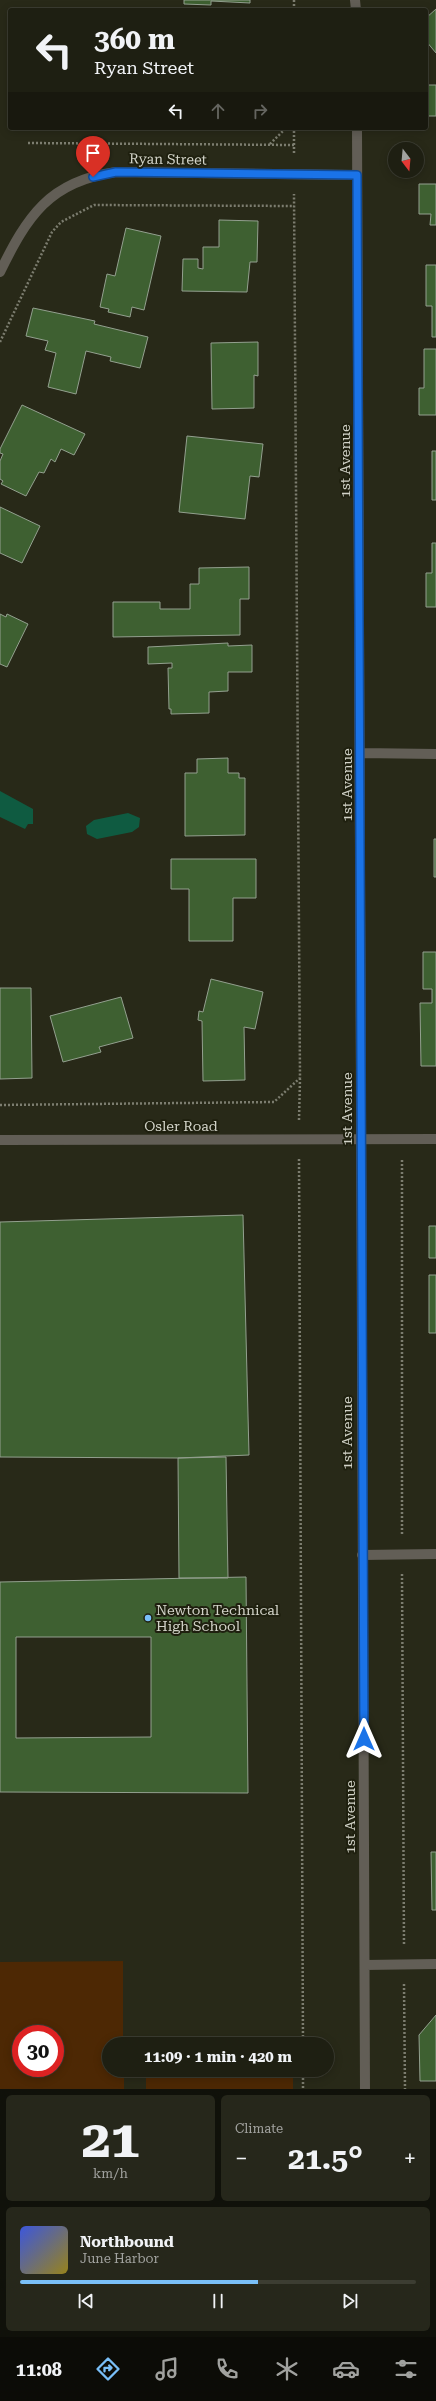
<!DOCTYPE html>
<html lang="en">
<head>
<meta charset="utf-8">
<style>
  :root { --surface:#1e1f12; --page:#26271b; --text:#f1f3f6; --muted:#a1a29f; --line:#3c3d32; --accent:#79bff8 }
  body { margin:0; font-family:"Roboto Serif",serif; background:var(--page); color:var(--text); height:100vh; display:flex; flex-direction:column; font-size:15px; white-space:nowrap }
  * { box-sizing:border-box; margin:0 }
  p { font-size:13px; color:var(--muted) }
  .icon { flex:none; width:22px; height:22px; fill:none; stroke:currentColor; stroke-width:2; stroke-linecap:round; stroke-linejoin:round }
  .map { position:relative; height:2089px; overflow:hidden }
  .side { display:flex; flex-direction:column; gap:6px; padding:6px; background:#10110a; flex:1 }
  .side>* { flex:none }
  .top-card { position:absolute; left:8px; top:8px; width:420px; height:122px; border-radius:4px; box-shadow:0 2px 10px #0003,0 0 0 1px var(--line); background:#1e1f12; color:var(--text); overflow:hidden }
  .needle { width:26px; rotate:164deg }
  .tools { position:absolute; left:388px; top:142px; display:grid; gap:8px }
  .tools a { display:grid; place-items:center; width:36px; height:36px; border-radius:50%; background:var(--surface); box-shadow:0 2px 10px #0003,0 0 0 1px var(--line); font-size:20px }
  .speed { position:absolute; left:12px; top:2025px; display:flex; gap:8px; font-size:20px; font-weight:700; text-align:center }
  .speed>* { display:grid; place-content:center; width:52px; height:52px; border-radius:50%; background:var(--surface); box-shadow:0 2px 10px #0003,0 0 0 1px var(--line); line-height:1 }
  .speed .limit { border:6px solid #d22; background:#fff; color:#111 }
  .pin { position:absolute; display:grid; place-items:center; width:34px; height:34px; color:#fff; margin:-41px -17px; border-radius:50% 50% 50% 0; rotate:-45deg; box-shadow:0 0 4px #0007 }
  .pin .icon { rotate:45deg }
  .me { position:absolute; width:44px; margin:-22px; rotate:0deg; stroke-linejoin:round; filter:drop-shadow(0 0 3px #0008) }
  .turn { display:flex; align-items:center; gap:14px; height:84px; padding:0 20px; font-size:18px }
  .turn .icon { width:52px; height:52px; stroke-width:2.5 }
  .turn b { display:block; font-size:28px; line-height:34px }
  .lanes { display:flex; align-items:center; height:38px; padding:0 20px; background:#0003; justify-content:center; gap:20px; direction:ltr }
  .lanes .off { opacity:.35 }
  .big { font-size:30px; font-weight:700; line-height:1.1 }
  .side .card { flex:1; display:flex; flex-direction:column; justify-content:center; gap:6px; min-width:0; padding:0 14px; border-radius:6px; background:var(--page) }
  .side .dial { align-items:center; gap:0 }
  .dial b { font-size:52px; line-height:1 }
  .song { display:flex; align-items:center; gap:12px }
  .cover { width:48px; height:48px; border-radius:6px; background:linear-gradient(135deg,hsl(230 70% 55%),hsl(50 70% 35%)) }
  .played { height:4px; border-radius:2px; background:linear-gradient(90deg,var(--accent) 60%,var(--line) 60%) }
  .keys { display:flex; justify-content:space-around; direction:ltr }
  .heat { display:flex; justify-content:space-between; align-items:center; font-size:22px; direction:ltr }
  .side .tiles { flex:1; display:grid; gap:6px; grid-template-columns:1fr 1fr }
  .card:last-child { grid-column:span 2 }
  .trip { position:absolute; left:102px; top:2037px; width:232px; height:40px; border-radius:20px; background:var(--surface); box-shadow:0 2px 10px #0003,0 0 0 1px var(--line); font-weight:700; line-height:40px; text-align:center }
  .tabs { display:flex; height:64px; justify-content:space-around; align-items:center; background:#0c0c07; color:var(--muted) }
  .tabs .icon { width:28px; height:28px }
  .tabs .active { color:var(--accent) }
  .tabs b { font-size:18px; color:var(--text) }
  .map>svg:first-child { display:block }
</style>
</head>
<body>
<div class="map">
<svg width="436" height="2089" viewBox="0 0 436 2089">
  <rect width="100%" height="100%" fill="#282918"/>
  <!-- green -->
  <path fill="#4d2804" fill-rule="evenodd" d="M 123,1961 L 123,2044 L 109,2044 L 109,2070 L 124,2070 L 124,2089 L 0,2089 L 0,1962 ZM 21,2034 L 55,2034 L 55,2068 L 21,2068 Z
    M 293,2038 L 293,2044 L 146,2044 L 146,2039 Z
    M 146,2070 L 293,2070 L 293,2089 L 146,2089 Z"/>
  <!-- water -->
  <path fill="#0f5b41" d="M 0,791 L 33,809 L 33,824 L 28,824 L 25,829 L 0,817 Z
    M 128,813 L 140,818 L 139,827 L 132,832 L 97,839 L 87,834 L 86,826 L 94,820 Z"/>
  <!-- building -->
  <path fill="#3e6031" stroke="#93a08f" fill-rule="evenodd" d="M 184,0 L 250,0 L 250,3 L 211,1 L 211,5 L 184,4 Z
    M 436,9 L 436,53 L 426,41 L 426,18 Z
    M 426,85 L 436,85 L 436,116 L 426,116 Z
    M 419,184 L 436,184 L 436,225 L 430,225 L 431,214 L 419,214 Z
    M 219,220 L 258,221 L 257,262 L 250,262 L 247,292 L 182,291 L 183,259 L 198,259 L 198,268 L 203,269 L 203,247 L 219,247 Z
    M 126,228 L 161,236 L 144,310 L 132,307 L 130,317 L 108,312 L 109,309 L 100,307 L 107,274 L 115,276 Z
    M 426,265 L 436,265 L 436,337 L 432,337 L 432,306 L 426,306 Z
    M 33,308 L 95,321 L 94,324 L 148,337 L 140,368 L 110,361 L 111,357 L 86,351 L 76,394 L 48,387 L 56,353 L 45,350 L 48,341 L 26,336 Z
    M 258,342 L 258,376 L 254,375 L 254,408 L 212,409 L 211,343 Z
    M 424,349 L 436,349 L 436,415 L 419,415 L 419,388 L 424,388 Z
    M 22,405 L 85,434 L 74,455 L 61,449 L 55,462 L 51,459 L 44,473 L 39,472 L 26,496 L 1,484 L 3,481 L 0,479 L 0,461 L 3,454 L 0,453 L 0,449 Z
    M 187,436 L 263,444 L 259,477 L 250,476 L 245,519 L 179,512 Z
    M 432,451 L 436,451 L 436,500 L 432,500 Z
    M 0,507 L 40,526 L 22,563 L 0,553 Z
    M 432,543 L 436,543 L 436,607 L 426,607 L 426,573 L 432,573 Z
    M 249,567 L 249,599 L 240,599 L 240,635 L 113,637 L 113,602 L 160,602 L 160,609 L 190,609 L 190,584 L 199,584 L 199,568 Z
    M 0,614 L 6,617 L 7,614 L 28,624 L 7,667 L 0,664 Z
    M 228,643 L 228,646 L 252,645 L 252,672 L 228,672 L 228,691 L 209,692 L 209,713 L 171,714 L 171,709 L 169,709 L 168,668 L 172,668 L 172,663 L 148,664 L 148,647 Z
    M 228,758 L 228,773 L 239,773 L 239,778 L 245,778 L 245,835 L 185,836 L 185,773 L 197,773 L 197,759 Z
    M 434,839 L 436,839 L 436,877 L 434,877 Z
    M 171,859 L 256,859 L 256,898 L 233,898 L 233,941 L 189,941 L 189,889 L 171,889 Z
    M 423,952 L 436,952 L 436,1066 L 421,1066 L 420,1003 L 432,1003 L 432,989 L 423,989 Z
    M 211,979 L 263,992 L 255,1029 L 244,1027 L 245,1080 L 203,1081 L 202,1021 L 198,1020 L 199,1011 L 203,1012 Z
    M 0,988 L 31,988 L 32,1078 L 0,1079 Z
    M 121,997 L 133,1038 L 99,1047 L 101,1052 L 63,1062 L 50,1016 Z
    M 243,1215 L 249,1455 L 178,1458 L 0,1457 L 0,1222 Z
    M 429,1226 L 436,1226 L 436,1258 L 429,1258 Z
    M 429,1275 L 436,1275 L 436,1333 L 429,1333 Z
    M 226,1457 L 228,1578 L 179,1578 L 178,1458 Z
    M 246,1577 L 248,1793 L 0,1792 L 0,1582 ZM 16,1637 L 151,1637 L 151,1737 L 16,1738 Z
    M 431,1852 L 436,1852 L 436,1910 L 432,1910 Z
    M 436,2015 L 436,2081 L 420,2081 L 419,2035 Z"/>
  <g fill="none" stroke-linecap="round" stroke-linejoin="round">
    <!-- path -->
    <path stroke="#7c7d6f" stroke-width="2.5" stroke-dasharray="2 2" stroke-linecap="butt" d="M 294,0 L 294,10
      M 28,143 L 294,145
      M 270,144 L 286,128
      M 294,153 L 294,128
      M 0,342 L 52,232 L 61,222 L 94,205 L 294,206
      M 0,1105 L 274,1102 L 300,1078 L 294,194
      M 299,1120 L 300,1079
      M 299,1159 L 303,2044
      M 402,1160 L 402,1535
      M 402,1574 L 404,1945
      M 404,1984 L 405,2089
      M 303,2070 L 303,2089"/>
    <!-- street -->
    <path stroke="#625e56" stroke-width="10" d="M 355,0 L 356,10
      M 357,128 L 365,2089
      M 0,272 C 27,217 49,181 116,172 L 357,175
      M 361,753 L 436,754
      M 0,1140 L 436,1139
      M 362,1555 L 436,1554
      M 365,1965 L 436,1964"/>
  </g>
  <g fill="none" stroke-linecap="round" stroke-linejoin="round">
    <!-- route casing -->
    <g stroke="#114b97" stroke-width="10">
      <path id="route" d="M 93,177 L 116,172 L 357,175 L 364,1739"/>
    </g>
    <!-- route -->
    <use href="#route" stroke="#1a73e8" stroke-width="7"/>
  </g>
  <!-- markers -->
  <circle fill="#79bff8" stroke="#1f200f" stroke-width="1.5" cx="148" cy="1618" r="4"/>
  <g text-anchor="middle" stroke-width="4" stroke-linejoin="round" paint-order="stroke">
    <!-- street labels -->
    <g font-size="14" fill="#d2d3c8" stroke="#1f200f">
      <text transform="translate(168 159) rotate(1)" y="5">Ryan Street</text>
      <text transform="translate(345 461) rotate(-90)" y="5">1st Avenue</text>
      <text transform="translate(347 785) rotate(-90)" y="5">1st Avenue</text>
      <text transform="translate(347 1109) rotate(-90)" y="5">1st Avenue</text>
      <text x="181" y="1131">Osler Road</text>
      <text transform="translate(347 1433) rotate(-90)" y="5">1st Avenue</text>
      <text transform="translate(350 1817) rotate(-90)" y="5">1st Avenue</text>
    </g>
    <!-- poi labels -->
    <g font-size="14" fill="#d2d3c8" stroke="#1f200f" text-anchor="start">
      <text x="156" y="1615">Newton Technical<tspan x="156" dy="16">High School</tspan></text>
    </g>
  </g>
</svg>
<div class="tools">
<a><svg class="needle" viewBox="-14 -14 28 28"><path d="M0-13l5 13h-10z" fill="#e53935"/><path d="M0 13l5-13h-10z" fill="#a1a29f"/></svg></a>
</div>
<div class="speed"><div class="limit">30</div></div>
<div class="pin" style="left:93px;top:177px;background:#d93025"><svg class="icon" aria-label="arrive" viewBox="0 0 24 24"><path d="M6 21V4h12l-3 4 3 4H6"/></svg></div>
<svg class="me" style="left:364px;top:1739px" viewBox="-20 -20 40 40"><path d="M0-17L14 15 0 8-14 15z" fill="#1a73e8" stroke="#fff" stroke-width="4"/></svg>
<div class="trip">11:09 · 1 min · 420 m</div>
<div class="top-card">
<div class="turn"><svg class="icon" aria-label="left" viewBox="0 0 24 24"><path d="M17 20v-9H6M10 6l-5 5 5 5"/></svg><div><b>360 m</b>Ryan Street</div></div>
<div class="lanes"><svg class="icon" aria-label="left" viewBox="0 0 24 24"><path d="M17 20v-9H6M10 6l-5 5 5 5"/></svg><svg class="icon off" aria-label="ahead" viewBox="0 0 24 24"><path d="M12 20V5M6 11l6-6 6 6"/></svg><svg class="icon off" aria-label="right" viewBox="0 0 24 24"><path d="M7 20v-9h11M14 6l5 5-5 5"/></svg></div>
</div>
</div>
<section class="side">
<div class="tiles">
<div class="card dial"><b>21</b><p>km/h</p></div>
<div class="card"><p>Climate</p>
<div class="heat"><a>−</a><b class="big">21.5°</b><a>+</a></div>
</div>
<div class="card">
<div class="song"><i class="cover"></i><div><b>Northbound</b><p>June Harbor</p></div></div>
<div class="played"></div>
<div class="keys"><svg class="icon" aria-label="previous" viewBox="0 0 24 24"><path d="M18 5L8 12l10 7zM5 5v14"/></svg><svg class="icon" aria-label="pause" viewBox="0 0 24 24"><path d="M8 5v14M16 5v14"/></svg><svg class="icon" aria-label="next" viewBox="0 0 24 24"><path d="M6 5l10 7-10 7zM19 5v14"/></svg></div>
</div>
</div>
</section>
<nav class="tabs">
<b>11:08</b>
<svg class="icon active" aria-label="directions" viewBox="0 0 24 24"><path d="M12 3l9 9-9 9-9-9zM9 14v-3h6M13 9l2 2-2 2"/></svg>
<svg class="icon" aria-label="music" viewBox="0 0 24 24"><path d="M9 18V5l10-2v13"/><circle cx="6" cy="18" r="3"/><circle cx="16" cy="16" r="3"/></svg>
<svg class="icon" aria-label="phone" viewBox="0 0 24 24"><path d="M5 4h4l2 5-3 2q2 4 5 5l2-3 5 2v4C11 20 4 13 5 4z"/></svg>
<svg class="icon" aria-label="climate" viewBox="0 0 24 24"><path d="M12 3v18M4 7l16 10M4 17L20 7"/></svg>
<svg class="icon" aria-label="car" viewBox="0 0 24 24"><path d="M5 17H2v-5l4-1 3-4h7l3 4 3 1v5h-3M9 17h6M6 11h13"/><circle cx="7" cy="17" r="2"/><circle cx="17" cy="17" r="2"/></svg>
<svg class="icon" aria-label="filters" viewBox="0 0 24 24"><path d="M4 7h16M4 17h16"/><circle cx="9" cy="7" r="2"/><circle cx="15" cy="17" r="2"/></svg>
</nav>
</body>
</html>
